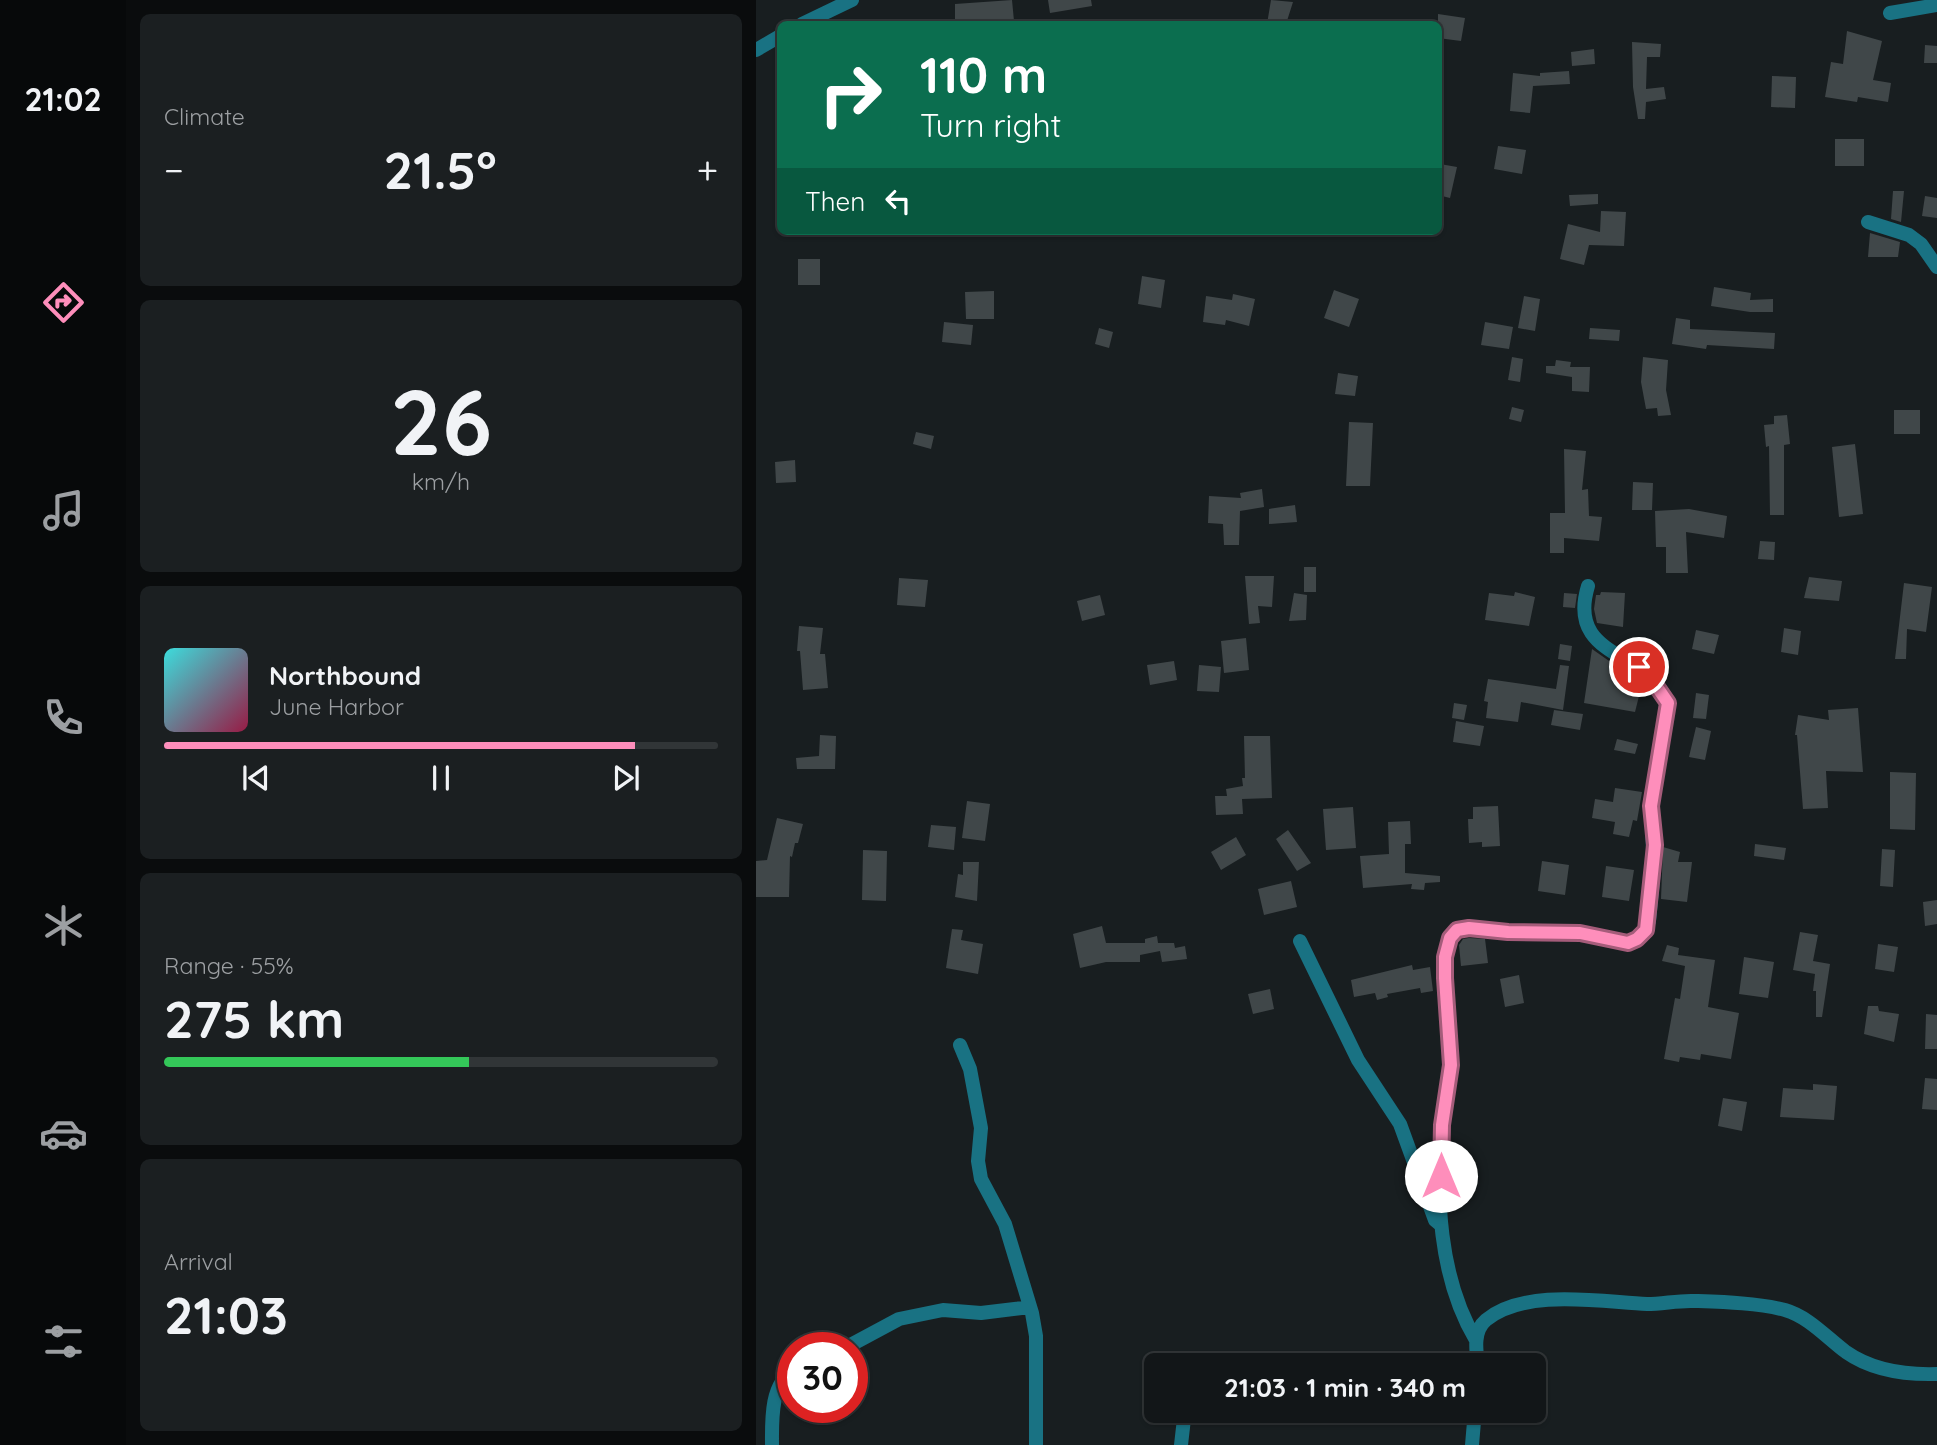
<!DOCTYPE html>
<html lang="en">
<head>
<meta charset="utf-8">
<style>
  :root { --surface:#121618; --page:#1b1f21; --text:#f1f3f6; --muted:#9c9fa2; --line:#313537; --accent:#fe8ebb }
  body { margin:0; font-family:Quicksand,sans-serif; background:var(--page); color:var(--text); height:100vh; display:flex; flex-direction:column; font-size:26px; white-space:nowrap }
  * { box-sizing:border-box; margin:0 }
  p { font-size:23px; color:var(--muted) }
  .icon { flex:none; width:38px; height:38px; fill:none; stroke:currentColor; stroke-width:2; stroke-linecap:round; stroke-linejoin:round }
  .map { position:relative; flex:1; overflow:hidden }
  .sheet { display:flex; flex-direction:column; gap:14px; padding:14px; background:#0a0c0d; width:630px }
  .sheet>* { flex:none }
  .banner { position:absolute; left:21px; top:21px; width:665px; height:214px; border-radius:10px; box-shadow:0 2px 5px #0004,0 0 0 2px var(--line); background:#0b6e4f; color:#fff; overflow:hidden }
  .speed { position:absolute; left:21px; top:1332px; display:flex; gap:14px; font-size:35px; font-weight:700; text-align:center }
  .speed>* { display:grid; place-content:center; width:91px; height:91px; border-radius:50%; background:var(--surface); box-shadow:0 2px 5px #0004,0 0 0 2px var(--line); line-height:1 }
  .speed .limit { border:10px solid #d22; background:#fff; color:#111 }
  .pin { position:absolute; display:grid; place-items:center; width:60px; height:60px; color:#fff; margin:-30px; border:4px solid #fff; border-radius:50%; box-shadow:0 2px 7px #0007 }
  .me { position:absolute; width:77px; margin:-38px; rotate:0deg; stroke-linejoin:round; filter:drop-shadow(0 0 5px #0008) }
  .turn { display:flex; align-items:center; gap:24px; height:147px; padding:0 28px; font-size:32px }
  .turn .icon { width:91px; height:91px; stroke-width:2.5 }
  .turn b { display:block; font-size:49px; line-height:60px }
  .then { display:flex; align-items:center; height:66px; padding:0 28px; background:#0003; gap:14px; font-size:26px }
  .big { font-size:52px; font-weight:700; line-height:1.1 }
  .sheet .card { flex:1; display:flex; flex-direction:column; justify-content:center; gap:10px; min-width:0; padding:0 24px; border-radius:10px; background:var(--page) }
  .sheet .dial { align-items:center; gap:0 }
  .dial b { font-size:91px; line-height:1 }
  .song { display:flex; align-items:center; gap:21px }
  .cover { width:84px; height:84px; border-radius:10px; background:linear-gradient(135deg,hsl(180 70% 55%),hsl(340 70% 35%)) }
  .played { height:7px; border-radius:4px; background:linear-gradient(90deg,var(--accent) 85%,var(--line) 85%) }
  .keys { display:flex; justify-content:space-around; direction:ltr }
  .heat { display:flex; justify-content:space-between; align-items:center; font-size:38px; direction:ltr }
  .charge { height:10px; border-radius:5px; background:linear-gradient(90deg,#34c759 55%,var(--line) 0) }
  .trip { position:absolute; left:388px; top:1353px; width:402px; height:70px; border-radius:10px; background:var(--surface); box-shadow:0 2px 5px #0004,0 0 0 2px var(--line); font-weight:700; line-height:70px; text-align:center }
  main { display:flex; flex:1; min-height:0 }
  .tabs { display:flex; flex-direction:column; width:126px; justify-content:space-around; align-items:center; background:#07090a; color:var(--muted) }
  .tabs .icon { width:49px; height:49px }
  .tabs .selected { color:var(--accent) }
  .tabs b { font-size:32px; color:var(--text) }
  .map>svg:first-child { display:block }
</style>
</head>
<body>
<main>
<nav class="tabs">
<b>21:02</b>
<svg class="icon selected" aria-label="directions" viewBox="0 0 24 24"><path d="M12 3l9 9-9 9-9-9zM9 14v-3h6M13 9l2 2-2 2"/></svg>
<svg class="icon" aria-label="music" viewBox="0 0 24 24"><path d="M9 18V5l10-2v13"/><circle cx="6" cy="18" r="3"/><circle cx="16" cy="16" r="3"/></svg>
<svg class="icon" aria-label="phone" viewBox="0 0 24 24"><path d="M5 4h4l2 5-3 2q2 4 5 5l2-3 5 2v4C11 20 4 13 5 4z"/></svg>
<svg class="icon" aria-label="climate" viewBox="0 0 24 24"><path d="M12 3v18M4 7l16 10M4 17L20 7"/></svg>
<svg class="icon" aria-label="car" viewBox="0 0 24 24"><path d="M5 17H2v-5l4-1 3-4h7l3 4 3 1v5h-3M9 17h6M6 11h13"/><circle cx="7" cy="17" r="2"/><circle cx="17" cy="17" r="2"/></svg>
<svg class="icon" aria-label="filters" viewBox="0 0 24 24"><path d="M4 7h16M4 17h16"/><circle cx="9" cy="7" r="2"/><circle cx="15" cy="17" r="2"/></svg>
</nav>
<section class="sheet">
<div class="card"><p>Climate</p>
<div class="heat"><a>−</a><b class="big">21.5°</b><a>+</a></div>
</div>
<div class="card dial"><b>26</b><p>km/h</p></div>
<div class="card">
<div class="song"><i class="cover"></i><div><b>Northbound</b><p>June Harbor</p></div></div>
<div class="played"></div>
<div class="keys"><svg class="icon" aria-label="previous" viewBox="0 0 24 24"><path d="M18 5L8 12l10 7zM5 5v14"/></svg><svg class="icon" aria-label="pause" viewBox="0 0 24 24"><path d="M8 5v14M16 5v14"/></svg><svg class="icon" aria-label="next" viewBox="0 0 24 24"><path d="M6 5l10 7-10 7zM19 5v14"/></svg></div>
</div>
<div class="card"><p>Range · 55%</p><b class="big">275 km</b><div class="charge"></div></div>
<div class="card"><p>Arrival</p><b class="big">21:03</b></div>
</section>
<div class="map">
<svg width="1181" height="1445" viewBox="0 0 1181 1445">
  <rect width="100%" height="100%" fill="#181e20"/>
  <!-- building -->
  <path fill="#404749" d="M 256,0 L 258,21 L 199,24 L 199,4 Z
    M 292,0 L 335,0 L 336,6 L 294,13 Z
    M 515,0 L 537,2 L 530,24 L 511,24 Z
    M 682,14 L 709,18 L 705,41 L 682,38 Z
    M 1091,31 L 1126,41 L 1117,80 L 1135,83 L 1132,102 L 1102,97 L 1101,102 L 1069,97 L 1075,62 L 1087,64 Z
    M 876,42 L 905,44 L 904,57 L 891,57 L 890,89 L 908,87 L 910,99 L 890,102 L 889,119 L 882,119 L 877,87 Z
    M 1169,45 L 1181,46 L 1181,63 L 1168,63 Z
    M 838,49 L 839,64 L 816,66 L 815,52 Z
    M 813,71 L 814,84 L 777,86 L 774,113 L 754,111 L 757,73 L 784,76 L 784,73 Z
    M 1016,76 L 1040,77 L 1039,108 L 1015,107 Z
    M 1079,139 L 1108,139 L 1108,166 L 1079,166 Z
    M 742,146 L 770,150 L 766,174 L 738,169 Z
    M 684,164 L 701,167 L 694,198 L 682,195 Z
    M 1137,191 L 1148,191 L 1145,222 L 1135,219 Z
    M 842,194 L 842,204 L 814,206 L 813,195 Z
    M 1169,196 L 1181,198 L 1181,218 L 1166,216 Z
    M 845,211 L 870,212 L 868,246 L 833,245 L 828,265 L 804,259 L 812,224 L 844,232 Z
    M 1114,233 L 1144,242 L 1142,257 L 1112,257 Z
    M 42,259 L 64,259 L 64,285 L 42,285 Z
    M 386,276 L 409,280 L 405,308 L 382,304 Z
    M 958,287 L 995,293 L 994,300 L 1017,299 L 1017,312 L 994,312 L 955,306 Z
    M 578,290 L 603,299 L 593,327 L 568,318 Z
    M 238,291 L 238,319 L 210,319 L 209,292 Z
    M 477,294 L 499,299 L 493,326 L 470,320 L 469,325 L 447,322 L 450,296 L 476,300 Z
    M 768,296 L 784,299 L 779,331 L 762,328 Z
    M 920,318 L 934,320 L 934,329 L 1019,333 L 1018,349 L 951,345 L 950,349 L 916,344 Z
    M 188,322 L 217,325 L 215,345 L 186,342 Z
    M 729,322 L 757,327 L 753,349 L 725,345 Z
    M 343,328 L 357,332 L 353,348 L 339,344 Z
    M 834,328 L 864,330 L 863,341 L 833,339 Z
    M 756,357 L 767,359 L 764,382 L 752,380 Z
    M 887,357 L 912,360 L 910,390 L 915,415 L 902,416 L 901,408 L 890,409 L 885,382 Z
    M 800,360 L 815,362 L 814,367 L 834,367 L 833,392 L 816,391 L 816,377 L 790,373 L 790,366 L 799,366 Z
    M 582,373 L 602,376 L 599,396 L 579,394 Z
    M 756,407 L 768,410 L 765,422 L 753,419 Z
    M 1138,410 L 1164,410 L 1164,434 L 1138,434 Z
    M 1031,415 L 1034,444 L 1028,445 L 1028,515 L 1014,515 L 1013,446 L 1010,447 L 1008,425 L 1018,424 L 1018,416 Z
    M 593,422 L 617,423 L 614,486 L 590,486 Z
    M 160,432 L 178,436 L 175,449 L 157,444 Z
    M 1099,444 L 1107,514 L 1083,517 L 1076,447 Z
    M 808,449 L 830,451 L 826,490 L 832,489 L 833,516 L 846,517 L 843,541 L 808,538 L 808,553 L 794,553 L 794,513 L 809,513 Z
    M 39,460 L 40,482 L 20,483 L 19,462 Z
    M 877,482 L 897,483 L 896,510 L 876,510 Z
    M 506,489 L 508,507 L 484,511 L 483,545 L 468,545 L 467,524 L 452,523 L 453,496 L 485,498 L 484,493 Z
    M 539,505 L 541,522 L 513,524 L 513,509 Z
    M 933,509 L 971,516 L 968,538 L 930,532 L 932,573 L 910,573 L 910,547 L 900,547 L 899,511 Z
    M 1004,541 L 1019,542 L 1018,560 L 1002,559 Z
    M 548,567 L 560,567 L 560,592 L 548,592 Z
    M 489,576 L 518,576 L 516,607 L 502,606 L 504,623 L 493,624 Z
    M 1053,577 L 1086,581 L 1083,601 L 1048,598 Z
    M 143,578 L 172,580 L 169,607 L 141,605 Z
    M 1148,583 L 1176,587 L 1170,632 L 1151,629 L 1150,659 L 1139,659 Z
    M 759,592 L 779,597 L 773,626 L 729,620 L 733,593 L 758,596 Z
    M 845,592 L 869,593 L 867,627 L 841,623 L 838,609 L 840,595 L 844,595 Z
    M 538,593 L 551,595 L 550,620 L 533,621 Z
    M 808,593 L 821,594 L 819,608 L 807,607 Z
    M 344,595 L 349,615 L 326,621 L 321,601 Z
    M 43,626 L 67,628 L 64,654 L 69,654 L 72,688 L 47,690 L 44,651 L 41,651 Z
    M 1028,628 L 1045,631 L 1042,655 L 1025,652 Z
    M 940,630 L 963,635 L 958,654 L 936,649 Z
    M 490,638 L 493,670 L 468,673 L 465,641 Z
    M 804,644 L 816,646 L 814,661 L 802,659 Z
    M 836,649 L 886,684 L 879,712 L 828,703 Z
    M 418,661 L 421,680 L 394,685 L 391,665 Z
    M 443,665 L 465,667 L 463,692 L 441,691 Z
    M 804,665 L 813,666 L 807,710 L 765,702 L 762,722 L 730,718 L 732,702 L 728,701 L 732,679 L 800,689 Z
    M 940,693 L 953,695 L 950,719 L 937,718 Z
    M 698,703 L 711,705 L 708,720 L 696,718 Z
    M 1102,708 L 1107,772 L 1070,771 L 1072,808 L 1047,809 L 1041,735 L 1039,735 L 1042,715 L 1073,720 L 1072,710 Z
    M 798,710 L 827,714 L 824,730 L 795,725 Z
    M 700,721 L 728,726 L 724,746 L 697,742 Z
    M 940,727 L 955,731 L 949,760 L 933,757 Z
    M 64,735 L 80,736 L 79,769 L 41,769 L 40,758 L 63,756 Z
    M 488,736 L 514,736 L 516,798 L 486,799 L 487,814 L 460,815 L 459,796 L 471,796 L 470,789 L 487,786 L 486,778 L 489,778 Z
    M 861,739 L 882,744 L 879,754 L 858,750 Z
    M 1134,772 L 1160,773 L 1159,830 L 1134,829 Z
    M 859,788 L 886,792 L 881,821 L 877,820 L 873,837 L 857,834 L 859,822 L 836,818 L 839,799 L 857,802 Z
    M 211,801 L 234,804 L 229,841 L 206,838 Z
    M 742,806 L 744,846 L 726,847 L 726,842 L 713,843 L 712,819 L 717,819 L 717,807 Z
    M 597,807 L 600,848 L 570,850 L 567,809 Z
    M 21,818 L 47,824 L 42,843 L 39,843 L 36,857 L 34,856 L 33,897 L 0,897 L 0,861 L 11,860 Z
    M 654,821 L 655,844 L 649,844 L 649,873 L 684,876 L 684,882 L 669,883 L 668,890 L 655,889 L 656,884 L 607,888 L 604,856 L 633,854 L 632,822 Z
    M 175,825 L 200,827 L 198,850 L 172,847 Z
    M 532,830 L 555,863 L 541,871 L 520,839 Z
    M 480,837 L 490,855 L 465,870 L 455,852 Z
    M 999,844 L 1030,848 L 1028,860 L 998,856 Z
    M 907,847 L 924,852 L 922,862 L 936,862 L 931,902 L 905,899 Z
    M 1126,849 L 1139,850 L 1137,887 L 1124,886 Z
    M 107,850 L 131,851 L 130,901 L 106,900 Z
    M 786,861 L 813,865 L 809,895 L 782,891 Z
    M 207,862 L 223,862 L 221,901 L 199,897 L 202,874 L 207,875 Z
    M 850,866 L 878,870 L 873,901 L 846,897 Z
    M 535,881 L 541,907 L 508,915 L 502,889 Z
    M 1181,900 L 1181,924 L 1169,926 L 1167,902 Z
    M 346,926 L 350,943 L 389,943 L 389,939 L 401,936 L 402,943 L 418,943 L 419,948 L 429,946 L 431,959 L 406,962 L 404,951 L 384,955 L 384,962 L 350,962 L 324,968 L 317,934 Z
    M 196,929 L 207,930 L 205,940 L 227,944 L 222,974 L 190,968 Z
    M 1044,932 L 1062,935 L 1057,961 L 1074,964 L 1066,1017 L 1060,1017 L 1060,991 L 1057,991 L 1059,974 L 1037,970 Z
    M 713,938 L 729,939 L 732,963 L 705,966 L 703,945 L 707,939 Z
    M 1122,944 L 1142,947 L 1138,972 L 1119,969 Z
    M 911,945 L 923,948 L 922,955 L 959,960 L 952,1007 L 983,1013 L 975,1059 L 945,1054 L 944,1060 L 924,1057 L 923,1062 L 908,1059 L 919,998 L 924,999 L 929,966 L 906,961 Z
    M 988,957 L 1018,962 L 1012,998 L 983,994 Z
    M 656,965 L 657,970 L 674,967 L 677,991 L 665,993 L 664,988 L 631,994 L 632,997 L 621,1000 L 619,993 L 598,997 L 595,980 Z
    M 763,975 L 768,1003 L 749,1007 L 744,979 Z
    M 514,989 L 518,1009 L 497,1014 L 492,994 Z
    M 1112,1006 L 1122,1006 L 1123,1011 L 1143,1014 L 1138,1042 L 1108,1034 Z
    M 1170,1014 L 1181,1015 L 1181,1049 L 1169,1049 Z
    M 1169,1078 L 1181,1079 L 1181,1110 L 1166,1109 Z
    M 1057,1084 L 1081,1086 L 1078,1120 L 1024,1117 L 1027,1088 L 1057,1090 Z
    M 967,1098 L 991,1102 L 986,1131 L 962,1126 Z"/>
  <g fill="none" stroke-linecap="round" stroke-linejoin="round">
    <!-- minor -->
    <path stroke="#197283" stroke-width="14" d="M 1134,13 L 1181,5
      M 46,24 L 96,0
      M 0,50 L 24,36
      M 1112,222 L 1153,235 L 1165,244 L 1181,267
      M 544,941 L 602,1060 L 644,1124 L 679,1220 L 685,1225
      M 204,1045 L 214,1069 L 225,1128 L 222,1161 L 225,1179 L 249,1224 L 276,1313 L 280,1336 L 280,1445
      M 720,1340 C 683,1279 679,1194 686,1123 C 688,1104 695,1085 695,1065 C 696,1030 675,956 701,930 L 713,928 L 752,932 L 824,933 L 872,943 L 886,935 L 893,921 L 898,870 L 895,805 L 912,703 C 891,649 810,659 832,586
      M 89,1348 L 143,1319 L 187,1310 L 225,1313 L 274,1307
      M 722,1365 C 720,1350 717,1331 730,1320 C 769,1288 845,1302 891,1304 C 907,1304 923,1300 939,1301 C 967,1302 1002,1303 1029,1310 C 1053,1317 1070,1337 1090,1352 C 1117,1371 1149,1375 1181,1374
      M 16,1445 C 16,1423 14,1383 37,1372
      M 425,1445 L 429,1410
      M 716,1445 L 719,1410"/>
  </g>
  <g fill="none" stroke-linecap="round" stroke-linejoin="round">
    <!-- route casing -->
    <g stroke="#a55c7a" stroke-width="18">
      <path id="route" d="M 685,1176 L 686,1125 L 695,1065 L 689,978 L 689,957 L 694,938 L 701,930 L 713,928 L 752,932 L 824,933 L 872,943 L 881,939 L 890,930 L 899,845 L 895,806 L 912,703 L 892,674 L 883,667"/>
    </g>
    <!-- route -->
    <use href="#route" stroke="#fe8ebb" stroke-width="12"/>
  </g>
</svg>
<div class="speed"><div class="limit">30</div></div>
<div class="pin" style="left:883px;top:667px;background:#d93025"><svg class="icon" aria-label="arrive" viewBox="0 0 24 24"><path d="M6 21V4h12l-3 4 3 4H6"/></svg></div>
<svg class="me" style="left:685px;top:1176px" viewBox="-20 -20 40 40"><circle r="19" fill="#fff"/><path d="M0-13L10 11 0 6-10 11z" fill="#fe8ebb"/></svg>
<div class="trip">21:03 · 1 min · 340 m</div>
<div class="banner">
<div class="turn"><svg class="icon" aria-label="right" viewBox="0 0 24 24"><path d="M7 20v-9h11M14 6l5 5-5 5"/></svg><div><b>110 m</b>Turn right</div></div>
<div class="then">Then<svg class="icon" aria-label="left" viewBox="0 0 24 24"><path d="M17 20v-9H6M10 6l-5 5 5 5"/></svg></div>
</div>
</div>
</main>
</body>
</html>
